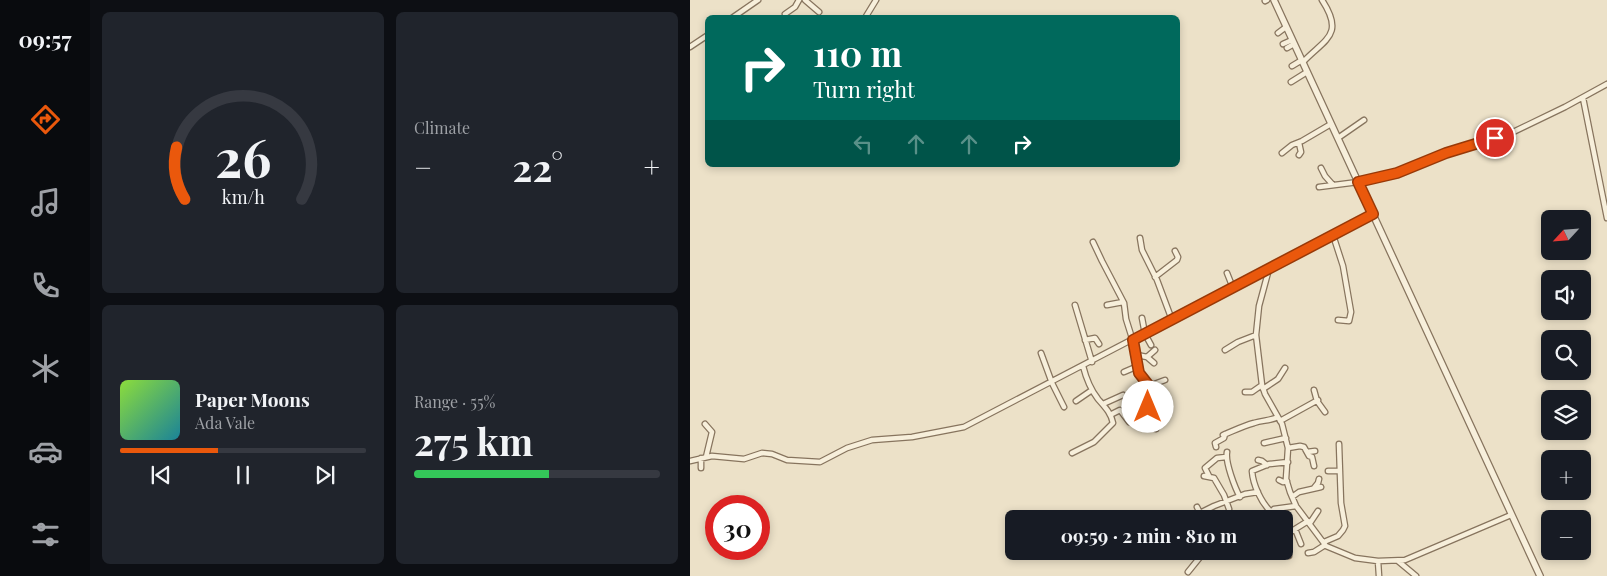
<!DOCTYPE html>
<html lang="en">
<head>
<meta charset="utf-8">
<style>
  :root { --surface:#171b24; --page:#20242c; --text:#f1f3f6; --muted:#9ea1a6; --line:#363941; --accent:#ea580c }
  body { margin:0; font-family:"Playfair Display",serif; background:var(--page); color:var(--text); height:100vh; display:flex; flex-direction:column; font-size:19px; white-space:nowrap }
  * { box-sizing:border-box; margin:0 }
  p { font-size:16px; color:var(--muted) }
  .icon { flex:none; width:28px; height:28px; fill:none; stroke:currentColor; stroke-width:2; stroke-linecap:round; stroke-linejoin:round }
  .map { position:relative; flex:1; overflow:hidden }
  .side { display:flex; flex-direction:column; gap:12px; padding:12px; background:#0d0f14; width:600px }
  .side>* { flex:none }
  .banner { position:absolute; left:15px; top:15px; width:475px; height:152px; border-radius:8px; box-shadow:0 2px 8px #0003; background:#00695c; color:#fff; overflow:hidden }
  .needle { width:32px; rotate:244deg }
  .tools { position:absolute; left:851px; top:210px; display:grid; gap:10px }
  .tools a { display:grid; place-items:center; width:50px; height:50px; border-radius:8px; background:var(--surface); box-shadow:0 2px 8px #0003; font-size:25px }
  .speed { position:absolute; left:15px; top:495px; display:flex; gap:10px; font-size:25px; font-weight:700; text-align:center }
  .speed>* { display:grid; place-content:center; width:65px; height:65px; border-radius:50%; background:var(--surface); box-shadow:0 2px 8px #0003; line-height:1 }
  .speed .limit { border:8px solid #d22; background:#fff; color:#111 }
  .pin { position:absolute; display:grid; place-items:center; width:42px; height:42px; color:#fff; margin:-21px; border:2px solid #fff; border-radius:50%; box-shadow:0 1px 5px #0007 }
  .me { position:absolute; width:55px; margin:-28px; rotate:0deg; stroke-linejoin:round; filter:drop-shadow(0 0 4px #0008) }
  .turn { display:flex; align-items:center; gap:18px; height:105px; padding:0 25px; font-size:22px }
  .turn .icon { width:65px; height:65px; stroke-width:2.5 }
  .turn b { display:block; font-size:35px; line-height:42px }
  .lanes { display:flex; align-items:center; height:48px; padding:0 25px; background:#0003; justify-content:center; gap:25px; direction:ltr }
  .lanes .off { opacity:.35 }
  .big { font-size:38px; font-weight:700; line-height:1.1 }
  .side .card { flex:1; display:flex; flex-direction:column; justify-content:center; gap:8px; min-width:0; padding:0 18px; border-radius:8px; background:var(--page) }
  .side .dial { align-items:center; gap:0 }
  .dial svg { height:130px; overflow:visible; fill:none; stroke:var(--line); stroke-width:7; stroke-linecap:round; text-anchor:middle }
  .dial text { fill:var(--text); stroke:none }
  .song { display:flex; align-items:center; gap:15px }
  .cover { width:60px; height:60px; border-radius:8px; background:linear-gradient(135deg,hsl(90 70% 55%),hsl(190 70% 35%)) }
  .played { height:5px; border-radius:2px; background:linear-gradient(90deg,var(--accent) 40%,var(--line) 40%) }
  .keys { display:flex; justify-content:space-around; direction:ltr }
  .heat { display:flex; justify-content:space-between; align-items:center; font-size:28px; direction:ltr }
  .charge { height:8px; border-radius:4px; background:linear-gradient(90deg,#34c759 55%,var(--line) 0) }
  .side .tiles { flex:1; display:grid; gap:12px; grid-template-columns:repeat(2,1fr) }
  .trip { position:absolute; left:315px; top:510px; width:288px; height:50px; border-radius:8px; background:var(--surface); box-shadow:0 2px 8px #0003; font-weight:700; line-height:50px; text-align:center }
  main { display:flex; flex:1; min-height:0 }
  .tabs { display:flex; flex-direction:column; width:90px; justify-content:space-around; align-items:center; background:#090b0e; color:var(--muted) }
  .tabs .icon { width:35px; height:35px }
  .tabs .current { color:var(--accent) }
  .tabs b { font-size:22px; color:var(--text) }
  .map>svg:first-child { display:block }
</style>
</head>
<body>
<main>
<nav class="tabs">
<b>09:57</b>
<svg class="icon current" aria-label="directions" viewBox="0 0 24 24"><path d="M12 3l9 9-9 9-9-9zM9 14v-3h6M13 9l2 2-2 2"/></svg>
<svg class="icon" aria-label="music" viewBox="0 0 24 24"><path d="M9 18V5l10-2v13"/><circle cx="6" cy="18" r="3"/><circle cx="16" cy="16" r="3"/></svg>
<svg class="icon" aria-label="phone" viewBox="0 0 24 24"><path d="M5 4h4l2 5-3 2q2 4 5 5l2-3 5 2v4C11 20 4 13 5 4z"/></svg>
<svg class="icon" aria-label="climate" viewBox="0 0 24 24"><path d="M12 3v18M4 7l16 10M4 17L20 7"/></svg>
<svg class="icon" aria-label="car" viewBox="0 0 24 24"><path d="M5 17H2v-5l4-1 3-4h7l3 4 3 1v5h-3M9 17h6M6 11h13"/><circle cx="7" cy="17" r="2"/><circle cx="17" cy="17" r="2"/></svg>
<svg class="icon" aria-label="filters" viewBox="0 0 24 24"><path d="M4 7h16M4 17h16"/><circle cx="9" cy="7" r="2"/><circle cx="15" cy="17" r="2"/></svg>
</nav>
<section class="side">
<div class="tiles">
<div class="card dial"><svg viewBox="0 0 100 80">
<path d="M14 69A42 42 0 1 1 86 69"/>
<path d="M14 69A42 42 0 0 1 9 37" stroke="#ea580c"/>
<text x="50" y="56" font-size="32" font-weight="700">26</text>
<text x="50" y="72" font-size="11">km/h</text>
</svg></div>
<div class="card"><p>Climate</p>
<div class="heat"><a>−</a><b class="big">22°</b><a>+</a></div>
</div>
<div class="card">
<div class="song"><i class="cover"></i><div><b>Paper Moons</b><p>Ada Vale</p></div></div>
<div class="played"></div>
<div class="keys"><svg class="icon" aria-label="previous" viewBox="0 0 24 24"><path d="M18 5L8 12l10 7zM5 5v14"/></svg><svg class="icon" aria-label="pause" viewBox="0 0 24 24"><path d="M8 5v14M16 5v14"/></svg><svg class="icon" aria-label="next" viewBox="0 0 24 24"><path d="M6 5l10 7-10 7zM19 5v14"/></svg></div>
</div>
<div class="card"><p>Range · 55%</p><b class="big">275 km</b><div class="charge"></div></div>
</div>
</section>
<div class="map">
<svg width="917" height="576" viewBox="0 0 917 576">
  <rect width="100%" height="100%" fill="#ece1c8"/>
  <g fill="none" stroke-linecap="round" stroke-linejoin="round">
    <!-- minor casing -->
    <g stroke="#87745e" stroke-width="7">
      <path id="minor" d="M 115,0 L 129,12
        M 575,1 L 577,0
        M 95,14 L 105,7 L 109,0
        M 42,18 L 68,0
        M 175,18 L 186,0
        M 588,33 L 596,27
        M 593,44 L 602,40
        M 0,47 L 18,35
        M 597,48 L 604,44
        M 613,62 C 635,39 655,35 632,0
        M 602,66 L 612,60
        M 601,82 L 617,72
        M 893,98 L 917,218
        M 648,138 L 674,120
        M 592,153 L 602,145 L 612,141 L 641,124
        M 609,155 L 611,152 L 609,143
        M 631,168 L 635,176 L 643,185
        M 629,187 L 668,182 L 692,177 L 716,170 L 774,146 L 817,135 L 875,107 L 917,84
        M 643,235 L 653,266 L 661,312 L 659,321 L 648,320
        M 450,238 L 452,250 L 467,280 L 482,320
        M 403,242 L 412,261 L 434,303 L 436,319 L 447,354 L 449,373 L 460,387 L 465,400 L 473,409
        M 579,269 L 569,306 L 566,335 L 572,385 L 575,394 L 592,424 L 598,448 L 596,479 L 600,492 L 606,506 L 636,546 L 665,558 L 688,561 L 715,560 L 821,515
        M 537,273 L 543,288
        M 465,277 L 487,260 L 488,257 L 485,251
        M 385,305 L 402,362
        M 417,305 L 433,302
        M 452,318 L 455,334 L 461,345
        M 395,340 L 405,338 L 409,344
        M 535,350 L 548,342 L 566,335
        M 351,353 L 362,383 L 374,407
        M 447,355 L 457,357 L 465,350
        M 457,357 L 464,363
        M 434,372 L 448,366
        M 459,386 L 475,380
        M 573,389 L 588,379 L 595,368
        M 624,390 L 627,401 L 635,412
        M 555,392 L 562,392 L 572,385
        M 463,395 L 458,407 L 466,429
        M 386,401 L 402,390
        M 450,403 L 461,400
        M 413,404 L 433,395
        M 420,415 L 430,410 L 439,422
        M 590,421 L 628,400
        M 15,424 L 22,432 L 16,457
        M 533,435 C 543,431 553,426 564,423 C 573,420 580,421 588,417
        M 574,443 L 596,438
        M 526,447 L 525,443 L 534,438 L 535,434
        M 598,448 L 610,446 L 614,447 L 619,456 L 622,457 L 624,466
        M 537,452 C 535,462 545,488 550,497
        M 617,452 L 625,451
        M 382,453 L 404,442 L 423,423 C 421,413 415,407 408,399 C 401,390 396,378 393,366
        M 11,458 L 11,468
        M 568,460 L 572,461 L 577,465
        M 0,461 L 22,456 L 54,459 L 72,453 L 82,454 L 97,460 L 130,462 L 157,448 L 182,440 L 222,437 L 274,427 L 683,214
        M 638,471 L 650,471
        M 514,476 L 524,478 L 534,495 L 539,509
        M 519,476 L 515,468 L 527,458 L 536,457
        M 589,480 L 593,482 L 597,481
        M 624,488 L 628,483 L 629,479
        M 602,497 L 609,492 L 631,487
        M 507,507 L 510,513 L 524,506 L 555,494 L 568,492
        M 581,512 C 571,502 563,485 562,471 L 579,464 L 598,462
        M 546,519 L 558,519
        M 561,519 L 576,517 L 584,509 L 606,506
        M 620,523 L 628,511
        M 605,529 L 611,544
        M 594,536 L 618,521
        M 596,536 L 599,556
        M 634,542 L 648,536 L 653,530 L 655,526 L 651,503 L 649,444
        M 586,551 L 587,555
        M 618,553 L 624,552 L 635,545
        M 688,561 L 689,576
        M 708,561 L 726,576
        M 498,572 L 515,551"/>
    </g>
    <!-- tertiary casing -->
    <g stroke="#87745e" stroke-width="8">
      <path id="tertiary" d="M 584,0 L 850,576"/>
    </g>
    <!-- minor -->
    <use href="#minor" stroke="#f7efdb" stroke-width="4.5"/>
    <!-- tertiary -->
    <use href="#tertiary" stroke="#f7efdb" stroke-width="5.5"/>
  </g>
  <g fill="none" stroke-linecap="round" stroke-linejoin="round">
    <!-- route casing -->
    <g stroke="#983908" stroke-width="12">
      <path id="route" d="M 458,407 L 463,395 L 460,387 L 449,373 L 443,340 L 683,214 L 668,182 L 707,173 L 756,153 L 805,138"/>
    </g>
    <!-- route -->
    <use href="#route" stroke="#ea580c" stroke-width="9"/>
  </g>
</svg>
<div class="tools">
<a><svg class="needle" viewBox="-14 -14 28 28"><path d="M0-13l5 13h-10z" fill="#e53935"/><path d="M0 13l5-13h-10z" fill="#9ea1a6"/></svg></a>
<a><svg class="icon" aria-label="sound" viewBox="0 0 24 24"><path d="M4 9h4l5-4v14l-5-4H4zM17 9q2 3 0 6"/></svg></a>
<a><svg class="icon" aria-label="search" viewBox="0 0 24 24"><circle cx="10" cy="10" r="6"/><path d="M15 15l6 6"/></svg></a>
<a><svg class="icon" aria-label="layers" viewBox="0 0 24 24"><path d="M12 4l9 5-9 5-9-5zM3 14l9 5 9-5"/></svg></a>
<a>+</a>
<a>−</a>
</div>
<div class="speed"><div class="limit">30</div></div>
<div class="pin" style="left:805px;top:138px;background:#d93025"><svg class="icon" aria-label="arrive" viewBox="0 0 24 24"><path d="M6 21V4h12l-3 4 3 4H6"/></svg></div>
<svg class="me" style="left:458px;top:407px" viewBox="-20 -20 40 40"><circle r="19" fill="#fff"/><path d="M0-13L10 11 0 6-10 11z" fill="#ea580c"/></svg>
<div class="trip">09:59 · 2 min · 810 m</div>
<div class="banner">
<div class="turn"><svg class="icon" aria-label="right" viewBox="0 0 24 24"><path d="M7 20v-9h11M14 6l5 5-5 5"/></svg><div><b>110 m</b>Turn right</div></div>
<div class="lanes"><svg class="icon off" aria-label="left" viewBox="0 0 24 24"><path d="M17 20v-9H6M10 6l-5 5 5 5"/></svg><svg class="icon off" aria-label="ahead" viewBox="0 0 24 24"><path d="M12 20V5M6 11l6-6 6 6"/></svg><svg class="icon off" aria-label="ahead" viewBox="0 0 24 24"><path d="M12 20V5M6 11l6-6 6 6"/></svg><svg class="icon" aria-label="right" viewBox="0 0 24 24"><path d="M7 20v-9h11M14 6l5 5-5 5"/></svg></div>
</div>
</div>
</main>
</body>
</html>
